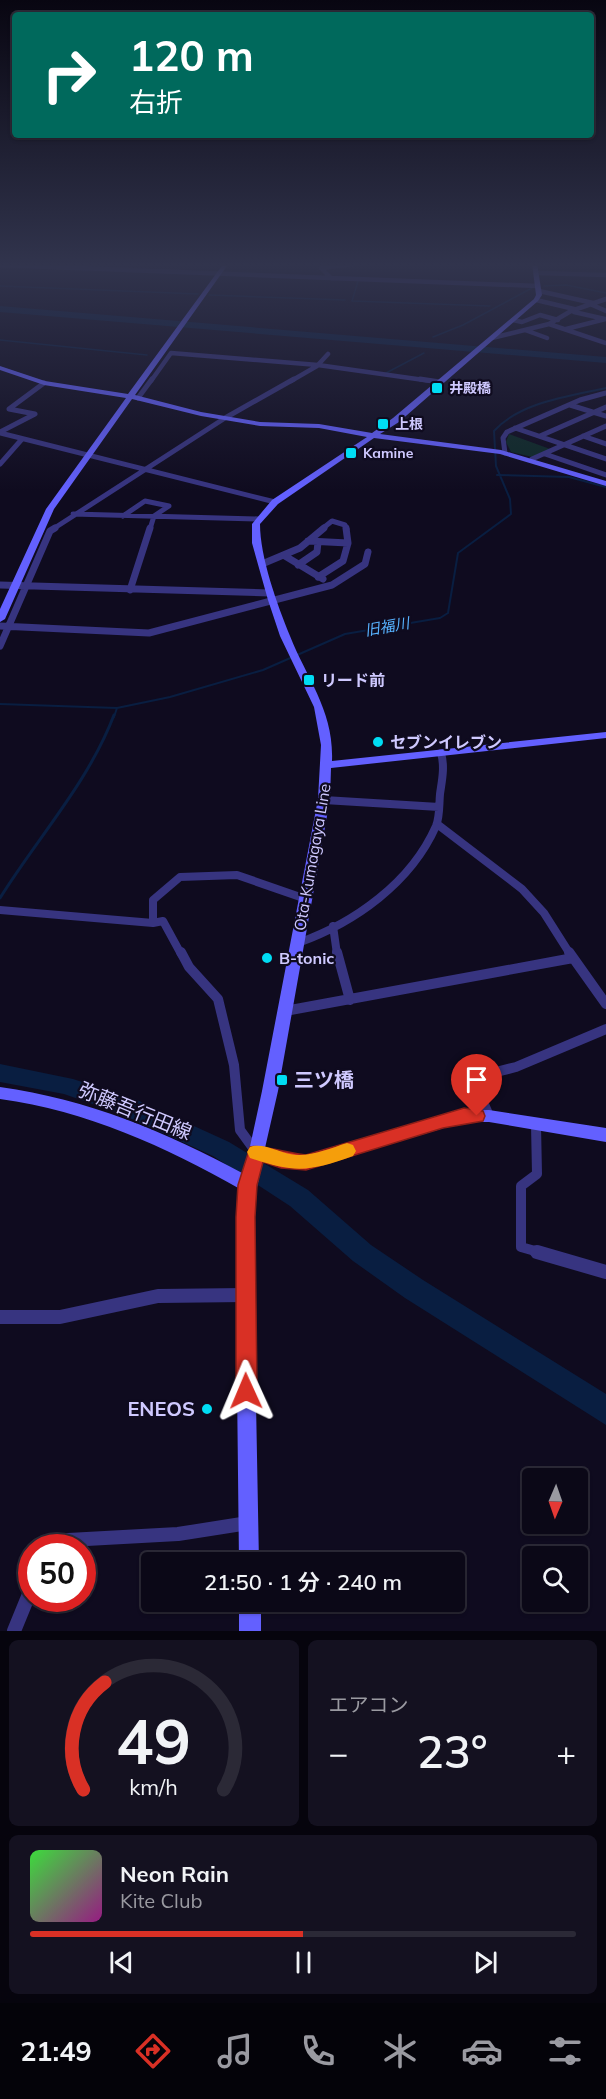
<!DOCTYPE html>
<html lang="ja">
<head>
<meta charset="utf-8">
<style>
  :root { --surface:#0b0817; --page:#141120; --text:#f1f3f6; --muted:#9a9aa1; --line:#2b2936; --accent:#d93025 }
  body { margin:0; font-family:Mulish,"Noto Sans JP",sans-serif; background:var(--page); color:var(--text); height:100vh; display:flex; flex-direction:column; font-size:22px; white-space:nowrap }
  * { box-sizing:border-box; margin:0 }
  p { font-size:20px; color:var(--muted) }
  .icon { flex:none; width:33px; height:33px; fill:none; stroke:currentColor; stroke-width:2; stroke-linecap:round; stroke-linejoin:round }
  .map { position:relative; height:1631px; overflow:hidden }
  .drawer { display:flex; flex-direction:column; gap:9px; padding:9px; background:#06040d; flex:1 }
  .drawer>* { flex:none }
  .banner { position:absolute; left:12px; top:12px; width:582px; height:126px; border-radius:6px; box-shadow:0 2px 4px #0004,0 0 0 2px var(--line); background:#00695c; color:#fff; overflow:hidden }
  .needle { width:39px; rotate:182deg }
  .buttons { position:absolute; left:522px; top:1468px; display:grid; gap:12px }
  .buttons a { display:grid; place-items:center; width:66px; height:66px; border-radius:6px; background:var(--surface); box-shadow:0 2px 4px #0004,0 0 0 2px var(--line); font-size:30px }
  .speed { position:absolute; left:18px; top:1534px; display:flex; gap:12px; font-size:30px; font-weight:700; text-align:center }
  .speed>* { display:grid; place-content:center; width:78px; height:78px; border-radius:50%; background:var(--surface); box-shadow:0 2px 4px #0004,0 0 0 2px var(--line); line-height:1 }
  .speed .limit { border:9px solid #d22; background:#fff; color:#111 }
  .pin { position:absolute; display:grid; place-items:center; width:51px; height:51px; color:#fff; margin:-62px -26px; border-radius:50% 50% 50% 0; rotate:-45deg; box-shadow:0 0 6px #0007 }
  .pin .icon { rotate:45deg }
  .me { position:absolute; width:66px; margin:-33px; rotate:359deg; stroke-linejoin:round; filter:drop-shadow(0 0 4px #0008) }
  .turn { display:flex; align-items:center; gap:21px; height:126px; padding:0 18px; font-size:27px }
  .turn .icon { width:78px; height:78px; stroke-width:2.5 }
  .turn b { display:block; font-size:42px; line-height:51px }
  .big { font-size:45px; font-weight:600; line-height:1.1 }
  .drawer .widget { flex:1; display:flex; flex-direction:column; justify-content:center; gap:9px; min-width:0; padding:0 21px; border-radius:9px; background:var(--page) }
  .drawer .dial { align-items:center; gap:0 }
  .dial svg { height:156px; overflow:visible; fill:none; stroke:var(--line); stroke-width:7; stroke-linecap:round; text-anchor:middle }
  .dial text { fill:var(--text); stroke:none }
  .song { display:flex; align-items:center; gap:18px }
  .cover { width:72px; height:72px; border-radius:9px; background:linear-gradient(135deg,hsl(120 70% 55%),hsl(310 70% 35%)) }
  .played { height:6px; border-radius:3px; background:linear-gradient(90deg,var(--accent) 50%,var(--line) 50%) }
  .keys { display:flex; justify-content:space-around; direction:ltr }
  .heat { display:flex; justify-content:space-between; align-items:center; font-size:33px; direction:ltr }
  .drawer .tiles { flex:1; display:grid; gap:9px; grid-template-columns:1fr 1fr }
  .widget:last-child { grid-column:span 2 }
  .trip { position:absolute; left:141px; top:1552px; width:324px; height:60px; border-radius:6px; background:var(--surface); box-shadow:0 2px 4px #0004,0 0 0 2px var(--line); font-weight:600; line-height:60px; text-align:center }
  .tab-bar { display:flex; height:96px; justify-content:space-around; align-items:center; background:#040309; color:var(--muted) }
  .tab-bar .icon { width:42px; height:42px }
  .tab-bar .selected { color:var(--accent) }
  .tab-bar b { font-size:27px; color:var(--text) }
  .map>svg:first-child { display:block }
</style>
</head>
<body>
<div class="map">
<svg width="606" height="1631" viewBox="0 0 606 1631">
  <rect width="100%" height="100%" fill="#0f0b1f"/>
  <!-- green -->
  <path fill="#0e2928" d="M 509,434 L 550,449 L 532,457 L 511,452 L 506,442 Z"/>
  <!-- water -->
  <path fill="#091e41" d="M 0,306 L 606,357 L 606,363 L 0,312 Z"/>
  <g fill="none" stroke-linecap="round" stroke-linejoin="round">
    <!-- stream-far2 -->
    <path stroke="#091e41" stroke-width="1.5" d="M 358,281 L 352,301 L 490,306
      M 0,286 L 198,294
      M 544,286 L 566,285 L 606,293
      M 209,295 L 345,300
      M 433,337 L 463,325 L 532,288
      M 0,340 L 147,355
      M 386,373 L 424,353"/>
    <!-- stream-far1 -->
    <path stroke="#091e41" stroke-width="2" d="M 497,475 L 569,477 L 606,487
      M 0,704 L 117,708 L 170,697 L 263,670 L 345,634 L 440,618 L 448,613 L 458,553 L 511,514 L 510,499 L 496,466 L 494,431 C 520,402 570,396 606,388
      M 114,717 L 117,708"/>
    <!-- stream -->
    <path stroke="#091e41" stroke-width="3" d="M 0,898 C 38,837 88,783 114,715"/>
    <!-- river -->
    <path fill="#091e41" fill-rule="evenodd" d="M 0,1064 L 73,1079 L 137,1100 L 229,1142 L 308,1190 L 371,1245 L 423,1280 L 606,1394 L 606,1425 L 405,1298 L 353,1261 L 290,1206 L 213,1156 L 121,1114 L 64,1094 L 0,1082 Z"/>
    <!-- street-far5 -->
    <path stroke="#373480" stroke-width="4.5" d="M 138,263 L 141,263
      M 544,263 L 575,263
      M 604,263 L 606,268
      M 0,265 L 538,286
      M 537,273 L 606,275
      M 331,278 L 321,268 L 353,264 L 351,263
      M 539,291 L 593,303
      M 536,300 L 574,309
      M 590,304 L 606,311
      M 574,312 L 605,319
      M 513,320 L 522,322 L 540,315 L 558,320
      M 549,324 L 606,343
      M 566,329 L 606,319
      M 525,330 L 547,338
      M 492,338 L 549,324 L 571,311 L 606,299
      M 151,381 L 171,353 L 318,365 L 431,381
      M 291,381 L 317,366 L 328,354"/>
    <!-- street-far4 -->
    <path stroke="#373480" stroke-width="5" d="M 420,379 L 440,382
      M 138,398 L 152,379
      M 570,405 L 606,416
      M 515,428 L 606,459
      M 0,432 L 35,414 L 9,409 L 44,383
      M 0,433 L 275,502
      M 540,436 L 606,407
      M 583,436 L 606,444
      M 505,453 L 503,438 L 507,432 L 580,400 L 606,393
      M 545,454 L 606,475
      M 532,459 L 606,426
      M 0,464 L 22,439
      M 73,514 L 259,519
      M 123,516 L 145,501 L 169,506 L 154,516 L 150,529
      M 53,529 L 225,418 L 294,379
      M 322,529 L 332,521 L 345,525 L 347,529"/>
    <!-- street-far3 -->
    <path stroke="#373480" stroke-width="7" d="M 346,528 L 348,543
      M 308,541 L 348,543 L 343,561 L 318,577
      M 285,556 L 323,579
      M 262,564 L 300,548 L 324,528
      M 298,565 L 317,552 L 318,542
      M 0,585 L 270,593
      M 130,590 L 150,528
      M 0,626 L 149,633 L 332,585 L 365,564 L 368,552
      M 0,646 L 50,531 L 55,528"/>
    <!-- street-far2 -->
    <path stroke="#373480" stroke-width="8" d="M 324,800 L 439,807
      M 437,824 L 522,889 L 544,913 L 570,954
      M 0,910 L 153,923 L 163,921 L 181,954
      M 153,923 L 153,900 L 180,877 L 237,875 L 306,899
      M 333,926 L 337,954
      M 298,943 C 354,923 411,883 436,826 C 440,816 439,805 440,794 C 442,780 445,767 441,753"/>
    <!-- street-far1 -->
    <path stroke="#373480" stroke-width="10" d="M 181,952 L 189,967 L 218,999 L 234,1065 L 240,1130 L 256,1152
      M 337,952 L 350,1000
      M 569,952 L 606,1004
      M 285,1011 L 573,958
      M 489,1116 L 474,1081 L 484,1075 L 516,1067 L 606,1029
      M 536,1125 L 537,1174 L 521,1186 L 521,1247 L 542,1253"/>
    <!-- street -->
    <path stroke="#373480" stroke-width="14" d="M 537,1252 L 606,1272
      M 0,1317 L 60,1317 L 158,1296 L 245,1295
      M 47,1548 L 50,1541 L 178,1534 L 248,1523
      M 14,1631 L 32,1587"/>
    <!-- secondary -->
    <path fill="#6360ff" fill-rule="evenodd" d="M 224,263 L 229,263 L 135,395 L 201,412 L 260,422 L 319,424 L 372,433 L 393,418 L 534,299 L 536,295 L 532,263 L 537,263 L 542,295 L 538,301 L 399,422 L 380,434 L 501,450 L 606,481 L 606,486 L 500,454 L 374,438 L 278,504 L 260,524 C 260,557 277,604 290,636 C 307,679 334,711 332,761 L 606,732 L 606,738 L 331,768 L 330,799 L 278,1091 L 265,1148 L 281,1153 L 306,1155 L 464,1110 L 489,1110 L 606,1128 L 606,1142 L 489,1122 L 464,1122 L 306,1169 L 281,1167 L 263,1161 L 254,1200 L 254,1295 L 259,1563 L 239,1563 L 236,1295 L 238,1200 L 240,1189 C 164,1146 87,1111 0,1099 L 0,1087 C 87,1099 167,1132 244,1174 L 262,1091 L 318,799 L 321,745 L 314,707 L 280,636 L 268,600 L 252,543 L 252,524 L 272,500 L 367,437 L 319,428 L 260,426 L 201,416 L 132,399 L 54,509 L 5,619 L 0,622 L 0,609 L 46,509 L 126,398 L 44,385 L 0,370 L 0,366 L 45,381 L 128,394 Z
      M 239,1602 L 261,1602 L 261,1631 L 239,1631 Z"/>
  </g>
  <!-- sky -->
  <linearGradient id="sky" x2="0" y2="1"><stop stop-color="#080611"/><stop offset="0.54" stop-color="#31344d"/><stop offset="1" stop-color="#31344d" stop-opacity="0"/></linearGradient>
  <rect width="606" height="491" fill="url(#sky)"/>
  <!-- route -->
  <path fill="#d93025" stroke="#8d1f18" stroke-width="1.5" d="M 464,1108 L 483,1111 L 485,1116 L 483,1121 L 443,1128 L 306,1170 L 281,1168 L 263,1162 L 257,1185 L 255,1217 L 257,1391 L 254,1398 L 246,1401 L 239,1398 L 236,1391 L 236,1217 L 238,1185 L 250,1147 C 258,1144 292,1154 306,1155 Z"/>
  <!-- slow -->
  <path fill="#f59e0b" d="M 347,1143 L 353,1145 L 356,1151 L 353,1156 C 309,1172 294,1173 250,1158 L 247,1152 L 250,1147 C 264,1142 281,1154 296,1155 C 313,1156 331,1148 347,1143 Z"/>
  <!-- markers -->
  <g fill="#00ddf4" stroke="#0f0b1f" stroke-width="2">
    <rect x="431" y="382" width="12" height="12" rx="3"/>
    <rect x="377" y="418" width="12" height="12" rx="3"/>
    <rect x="345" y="447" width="12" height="12" rx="3"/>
    <rect x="303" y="674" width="12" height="12" rx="3"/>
    <circle cx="378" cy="742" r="6"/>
    <circle cx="267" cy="958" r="6"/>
    <rect x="276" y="1074" width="12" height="12" rx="3"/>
    <circle cx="207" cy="1409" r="6"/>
  </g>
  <g text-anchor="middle" stroke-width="4.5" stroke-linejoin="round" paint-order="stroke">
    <!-- far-poi labels -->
    <g font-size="14" font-weight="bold" fill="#cfc9ff" stroke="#0f0b1f" text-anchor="start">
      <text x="449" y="393">井殿橋</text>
      <text x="395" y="429">上根</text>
      <text x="363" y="458">Kamine</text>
    </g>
    <!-- far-water labels -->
    <g font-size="15" font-style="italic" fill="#57b2ff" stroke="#0f0b1f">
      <text transform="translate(387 627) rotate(-10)" y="5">旧福川</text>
    </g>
    <!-- poi labels -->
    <g font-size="16" font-weight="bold" fill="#cfc9ff" stroke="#0f0b1f" text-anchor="start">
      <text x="321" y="686">リード前</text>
      <text x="390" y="748">セブンイレブン</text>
      <text x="279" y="964">B-tonic</text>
    </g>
    <!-- street labels -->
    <g font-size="16" fill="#cfc9ff" stroke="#0f0b1f">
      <text transform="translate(312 857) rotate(-80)" y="6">Ota-Kumagaya Line</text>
    </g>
    <!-- near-poi labels -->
    <g font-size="20" font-weight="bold" fill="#cfc9ff" stroke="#0f0b1f" text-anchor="start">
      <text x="294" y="1087">三ツ橋</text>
      <text x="195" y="1416" text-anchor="end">ENEOS</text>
    </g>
    <!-- near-street labels -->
    <g font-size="20" fill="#cfc9ff" stroke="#0f0b1f">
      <text transform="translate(135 1111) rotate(22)" y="7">弥藤吾行田線</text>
    </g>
  </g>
</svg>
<div class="buttons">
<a><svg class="needle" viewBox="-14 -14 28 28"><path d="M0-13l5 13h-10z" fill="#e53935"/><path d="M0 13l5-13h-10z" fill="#9a9aa1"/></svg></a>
<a><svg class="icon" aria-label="search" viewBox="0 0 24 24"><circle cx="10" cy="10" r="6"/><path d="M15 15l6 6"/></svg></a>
</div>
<div class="speed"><div class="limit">50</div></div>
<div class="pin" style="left:477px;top:1116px;background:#d93025"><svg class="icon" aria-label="arrive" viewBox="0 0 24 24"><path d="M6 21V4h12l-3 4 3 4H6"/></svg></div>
<svg class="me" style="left:246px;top:1391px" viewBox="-20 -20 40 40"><path d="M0-17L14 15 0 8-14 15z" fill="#d93025" stroke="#fff" stroke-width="4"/></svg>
<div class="trip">21:50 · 1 分 · 240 m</div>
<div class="banner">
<div class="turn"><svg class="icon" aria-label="right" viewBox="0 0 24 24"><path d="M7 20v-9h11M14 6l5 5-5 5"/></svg><div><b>120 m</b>右折</div></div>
</div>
</div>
<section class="drawer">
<div class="tiles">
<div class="widget dial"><svg viewBox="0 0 100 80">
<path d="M14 69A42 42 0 1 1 86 69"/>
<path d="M14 69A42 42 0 0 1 25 14" stroke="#d93025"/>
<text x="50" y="56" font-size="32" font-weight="700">49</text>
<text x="50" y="72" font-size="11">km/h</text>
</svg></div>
<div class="widget"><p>エアコン</p>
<div class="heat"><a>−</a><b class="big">23°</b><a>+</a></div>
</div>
<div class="widget">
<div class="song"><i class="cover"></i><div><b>Neon Rain</b><p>Kite Club</p></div></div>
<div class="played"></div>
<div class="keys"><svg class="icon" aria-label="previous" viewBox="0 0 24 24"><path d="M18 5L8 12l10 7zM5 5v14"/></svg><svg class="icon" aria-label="pause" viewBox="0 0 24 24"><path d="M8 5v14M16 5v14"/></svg><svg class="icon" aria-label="next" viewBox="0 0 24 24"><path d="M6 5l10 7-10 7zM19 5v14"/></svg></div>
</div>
</div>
</section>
<nav class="tab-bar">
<b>21:49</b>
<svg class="icon selected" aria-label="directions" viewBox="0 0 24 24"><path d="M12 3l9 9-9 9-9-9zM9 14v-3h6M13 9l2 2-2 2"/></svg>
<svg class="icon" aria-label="music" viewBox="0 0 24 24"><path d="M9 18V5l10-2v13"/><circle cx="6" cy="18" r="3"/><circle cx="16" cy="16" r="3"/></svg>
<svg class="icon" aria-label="phone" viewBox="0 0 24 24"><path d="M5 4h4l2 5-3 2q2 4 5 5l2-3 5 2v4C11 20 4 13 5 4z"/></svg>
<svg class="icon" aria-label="climate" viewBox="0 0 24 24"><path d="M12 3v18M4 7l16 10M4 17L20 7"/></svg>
<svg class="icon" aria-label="car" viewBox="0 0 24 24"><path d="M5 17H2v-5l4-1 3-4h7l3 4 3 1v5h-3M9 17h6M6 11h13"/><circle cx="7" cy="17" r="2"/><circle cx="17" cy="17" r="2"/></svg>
<svg class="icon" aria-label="filters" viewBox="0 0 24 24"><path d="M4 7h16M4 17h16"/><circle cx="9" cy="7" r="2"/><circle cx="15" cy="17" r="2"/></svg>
</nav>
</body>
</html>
